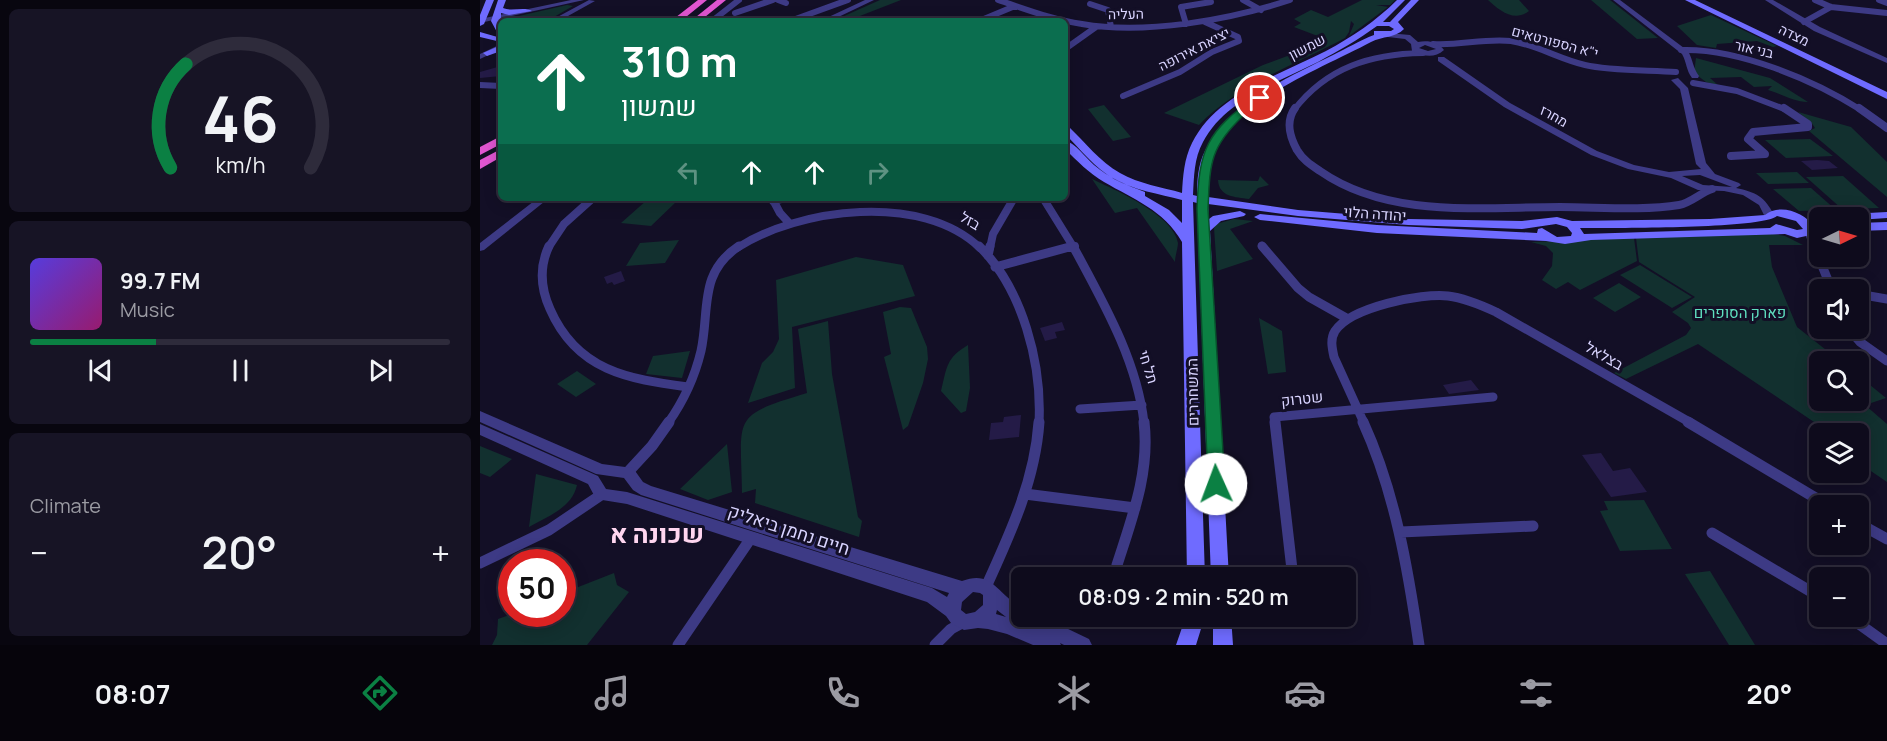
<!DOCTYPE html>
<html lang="en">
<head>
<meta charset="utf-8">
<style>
  :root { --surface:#0e0b1c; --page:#171425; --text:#f1f3f6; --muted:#9b9ba3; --line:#2e2b3b; --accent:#0b8043 }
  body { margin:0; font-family:Manrope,Heebo,sans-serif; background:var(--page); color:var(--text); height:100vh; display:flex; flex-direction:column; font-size:22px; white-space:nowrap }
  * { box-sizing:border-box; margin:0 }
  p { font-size:20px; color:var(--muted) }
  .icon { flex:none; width:33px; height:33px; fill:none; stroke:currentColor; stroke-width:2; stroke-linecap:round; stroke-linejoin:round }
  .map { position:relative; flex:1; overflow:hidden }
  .sheet { display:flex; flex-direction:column; gap:9px; padding:9px; background:#08060f; width:480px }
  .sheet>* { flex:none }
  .banner { position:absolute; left:18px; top:18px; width:570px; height:183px; border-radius:9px; box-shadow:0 3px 15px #0003,0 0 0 2px var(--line); background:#0b6e4f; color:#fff; overflow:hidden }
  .needle { width:39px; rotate:85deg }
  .controls { position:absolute; left:1329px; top:207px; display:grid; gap:12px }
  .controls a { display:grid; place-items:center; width:60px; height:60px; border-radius:9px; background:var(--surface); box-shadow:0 3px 15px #0003,0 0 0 2px var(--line); font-size:30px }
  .speed { position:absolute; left:18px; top:549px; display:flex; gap:12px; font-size:30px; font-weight:700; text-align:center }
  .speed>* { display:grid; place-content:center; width:78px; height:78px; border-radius:50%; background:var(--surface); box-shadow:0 3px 15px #0003,0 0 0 2px var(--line); line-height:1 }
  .speed .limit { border:9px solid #d22; background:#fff; color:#111 }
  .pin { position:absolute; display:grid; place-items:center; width:51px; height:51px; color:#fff; margin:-26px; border:3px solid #fff; border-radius:50%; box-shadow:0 2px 6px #0007 }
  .me { position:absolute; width:66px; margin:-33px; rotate:358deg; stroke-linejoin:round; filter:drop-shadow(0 0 4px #0008) }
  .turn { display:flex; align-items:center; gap:21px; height:126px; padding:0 24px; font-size:27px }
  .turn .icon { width:78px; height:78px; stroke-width:2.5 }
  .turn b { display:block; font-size:42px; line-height:51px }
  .lanes { display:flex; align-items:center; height:57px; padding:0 24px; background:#0003; justify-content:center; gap:30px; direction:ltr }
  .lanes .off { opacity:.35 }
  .big { font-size:45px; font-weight:600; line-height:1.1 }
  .sheet .widget { flex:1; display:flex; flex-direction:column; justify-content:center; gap:9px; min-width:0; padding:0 21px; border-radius:9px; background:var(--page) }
  .sheet .dial { align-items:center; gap:0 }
  .dial svg { height:156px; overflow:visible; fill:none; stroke:var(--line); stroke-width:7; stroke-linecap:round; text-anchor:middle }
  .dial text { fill:var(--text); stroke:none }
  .song { display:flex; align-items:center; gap:18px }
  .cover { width:72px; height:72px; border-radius:9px; background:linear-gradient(135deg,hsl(250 70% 55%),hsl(320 70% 35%)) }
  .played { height:6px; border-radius:3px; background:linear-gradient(90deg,var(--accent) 30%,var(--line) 30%) }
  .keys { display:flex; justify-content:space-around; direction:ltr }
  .heat { display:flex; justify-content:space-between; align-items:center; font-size:33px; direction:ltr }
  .trip { position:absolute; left:531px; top:567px; width:345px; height:60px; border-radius:9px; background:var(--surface); box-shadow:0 3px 15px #0003,0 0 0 2px var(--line); font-weight:600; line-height:60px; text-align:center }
  .tab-bar { display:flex; height:96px; justify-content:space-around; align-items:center; background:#06040b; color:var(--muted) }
  .tab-bar .icon { width:42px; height:42px }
  .tab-bar .on { color:var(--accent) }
  .tab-bar b { font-size:27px; color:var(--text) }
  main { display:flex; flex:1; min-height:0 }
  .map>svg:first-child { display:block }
</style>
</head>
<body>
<main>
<section class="sheet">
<div class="widget dial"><svg viewBox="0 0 100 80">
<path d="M14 69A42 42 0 1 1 86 69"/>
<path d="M14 69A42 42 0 0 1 22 16" stroke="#0b8043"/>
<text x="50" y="56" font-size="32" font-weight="700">46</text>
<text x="50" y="72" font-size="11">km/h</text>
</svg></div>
<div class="widget">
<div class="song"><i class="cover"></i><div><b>99.7 FM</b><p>Music</p></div></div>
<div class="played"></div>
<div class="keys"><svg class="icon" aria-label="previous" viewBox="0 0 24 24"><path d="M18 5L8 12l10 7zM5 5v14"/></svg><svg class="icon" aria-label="pause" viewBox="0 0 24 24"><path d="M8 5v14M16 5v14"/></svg><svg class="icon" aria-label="next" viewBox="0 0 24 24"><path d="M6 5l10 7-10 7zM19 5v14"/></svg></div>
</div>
<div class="widget"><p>Climate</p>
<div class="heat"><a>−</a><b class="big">20°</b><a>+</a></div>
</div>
</section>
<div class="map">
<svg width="1407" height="645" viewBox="0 0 1407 645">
  <rect width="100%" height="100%" fill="#130f26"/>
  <!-- green -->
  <path fill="#12302f" d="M 400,0 L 421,0 L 367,21 L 353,21 Z
    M 882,0 L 915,0 L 910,5 L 896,5 L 908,7 L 869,36 L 874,24 L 871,21 L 869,32 L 865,38 C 817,64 757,85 719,125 L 684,113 L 783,65 L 826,49 L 843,38 L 814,27 L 821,23 L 814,19 L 831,10 L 848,17 Z
    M 1008,0 L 1039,0 L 1049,11 C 1034,23 1019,10 1008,0 Z
    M 1111,0 L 1130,0 L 1178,38 L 1157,39 Z
    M 87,5 L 93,6 L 67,21 L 25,21 L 26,19 Z
    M 1231,15 L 1297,46 L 1293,47 L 1277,41 L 1237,44 L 1236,48 L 1217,45 L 1197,26 Z
    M 1216,58 L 1290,78 L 1328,102 C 1314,102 1302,94 1288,90 L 1292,86 L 1274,87 L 1261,77 L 1230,78 L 1239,86 L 1226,82 L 1214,73 Z
    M 624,105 L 651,137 L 633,141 L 608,109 Z
    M 1318,112 L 1371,127 L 1407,162 L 1407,197 L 1329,131 L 1335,128 L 1331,122 Z
    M 1330,139 L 1353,156 L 1306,158 L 1285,140 Z
    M 1317,172 L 1329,183 L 1288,184 L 1276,173 Z
    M 780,176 L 789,185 L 778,188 L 769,199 C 755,197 739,197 738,180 L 778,181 Z
    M 1363,176 L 1399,208 L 1362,209 L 1326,177 Z
    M 612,179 C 635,190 694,215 698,243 C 698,248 695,256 695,262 L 657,208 L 635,213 Z
    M 1331,188 L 1356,210 L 1319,211 L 1293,189 Z
    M 167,200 L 196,202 L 171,226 L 141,223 Z
    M 754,219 L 773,221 L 750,229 L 773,259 L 737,271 L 734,228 L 736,224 Z
    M 1293,234 L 1305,236 L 1323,245 L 1289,245 L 1292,267 L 1317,327 L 1360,361 L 1340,362 L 1340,400 L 1378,400 L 1379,376 L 1406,398 L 1385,405 L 1407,424 L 1407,482 L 1382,465 L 1385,462 L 1379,457 L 1378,434 L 1339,434 L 1334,431 L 1340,426 L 1218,344 L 1146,379 L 1134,373 L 1206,335 L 1211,328 L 1208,323 L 1192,312 L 1215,297 L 1159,262 L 1156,238 Z
    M 1154,238 L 1157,261 L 1100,290 L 1088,282 L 1076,289 L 1062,280 L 1072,266 L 1073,253 L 1066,246 L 1051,242 Z
    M 199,240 L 185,263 L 146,266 L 160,243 Z
    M 376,257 L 423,265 L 435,296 L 312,327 L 315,388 L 268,403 L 282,363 L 293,352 L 299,339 L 296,280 Z
    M 1160,265 L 1212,297 L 1192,308 L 1140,275 Z
    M 1139,283 L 1161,297 L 1135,312 L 1113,298 Z
    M 420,307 L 431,308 L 447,347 L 448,359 L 443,383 L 428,426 L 423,430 L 404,357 L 411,354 L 403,312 Z
    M 779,318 L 802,331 L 806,372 L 788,374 Z
    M 348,321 L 352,374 L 378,517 L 382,521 L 379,537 L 275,503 L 276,489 L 262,493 C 261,417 250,416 327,393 L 318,329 Z
    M 488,345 L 490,388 L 486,411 L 481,413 L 461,391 C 467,367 466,358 488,345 Z
    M 210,351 L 202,378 L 166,374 L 173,356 Z
    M 97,371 L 116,384 L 96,397 L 77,384 Z
    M 247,444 L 252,492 L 228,500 L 200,489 Z
    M 0,446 L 32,459 L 10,477 L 0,473 Z
    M 56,474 L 97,485 C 92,508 68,516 49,527 Z
    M 1164,500 L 1192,549 L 1140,551 L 1120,511 L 1128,510 L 1124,501 Z
    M 1230,571 L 1275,645 L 1249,645 L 1205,574 Z
    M 134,573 L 137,585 L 149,592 L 107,645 L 12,645 L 17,635 L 18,619 L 32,614 L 82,614 L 83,593 Z"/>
  <!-- building -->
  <path fill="#241b47" d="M 21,66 L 21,76 L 0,78 L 0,72 Z
    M 1337,160 L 1349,161 L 1358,168 L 1332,170 L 1321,161 Z
    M 141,271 L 145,281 L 134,285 L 132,282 L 127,284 L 124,277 Z
    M 582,322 L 585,330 L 575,332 L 577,338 L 565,341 L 560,328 Z
    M 991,380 L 999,390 L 969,394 L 963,385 Z
    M 541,415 L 539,437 L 509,440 L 511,423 L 523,422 L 524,417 Z
    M 1121,453 L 1133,471 L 1150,468 L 1167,492 L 1131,497 L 1102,455 Z"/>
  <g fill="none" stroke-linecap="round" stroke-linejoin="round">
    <!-- minor-far3 -->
    <path stroke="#3d3a85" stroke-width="6" d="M 298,0 L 306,3
      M 518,0 C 545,9 573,20 602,24 C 665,35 749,20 810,0
      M 763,0 L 781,10
      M 1335,0 L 1351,7 L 1407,13
      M 1399,0 L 1407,3
      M 610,4 L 628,10 L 631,27
      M 255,13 L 293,0
      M 232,21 L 259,0
      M 310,21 L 368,0
      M 499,21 L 535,6
      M 1324,22 L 1351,7
      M 706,24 L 701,7 L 731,2
      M 953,44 C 979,46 1004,38 1031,41 C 1057,45 1079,59 1105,65 C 1130,71 1169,70 1196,72
      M 585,49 L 616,27
      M 1201,50 C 1258,48 1334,80 1381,110
      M 1213,83 L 1257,91 L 1307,110
      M 0,85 L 21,86
      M 643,96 L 700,72 L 732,52 L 759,41 L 758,37 L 725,22
      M 814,110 C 847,67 891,54 943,53"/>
    <!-- minor-far2 -->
    <path stroke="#3d3a85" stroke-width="8" d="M 815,108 C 805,122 810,137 817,150 C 823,160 831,165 840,171 C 909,219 1001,207 1080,207 C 1118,207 1163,211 1199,205 C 1211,203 1220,193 1232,189
      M 1379,108 L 1407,128
      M 1251,156 L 1285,154 L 1268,139 L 1273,132 L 1328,127 L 1328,124 L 1304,108
      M 292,198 L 300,213 L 310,224
      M 563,198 L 594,248
      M 293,201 L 305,198
      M 1328,231 L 1335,248
      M 782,246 L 784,248
      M 68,248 L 84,224 L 113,198
      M 257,248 C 319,208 442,192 500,248
      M 510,248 L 513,234 L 534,198
      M 588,248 L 595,246"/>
    <!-- minor-far1 -->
    <path stroke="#3d3a85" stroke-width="9" d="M 69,246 C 59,267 61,289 70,309 C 97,371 148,379 208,387
      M 499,246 C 543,289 562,364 559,423
      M 593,246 C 623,302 657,360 664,423
      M 782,246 L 818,288 L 829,297 L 868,319
      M 1334,246 L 1352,290
      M 508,256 L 510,246
      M 515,267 L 593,246
      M 1378,294 L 1407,299
      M 1368,328 L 1380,342 L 1407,361
      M 600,409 L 662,405
      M 188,423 C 203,402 215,376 221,351 C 230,310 218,273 259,246
      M 795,423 L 794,417 L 1013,397
      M 884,423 L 854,357 C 852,348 850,339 855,331 C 871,307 941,293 968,296 C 985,298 1001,305 1016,312 L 1211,423"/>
    <!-- minor -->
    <path stroke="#3d3a85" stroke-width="11" d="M 795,422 L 813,578
      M 883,422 C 915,492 928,569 939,645
      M 1208,422 L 1349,506
      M 148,472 L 172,446 L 189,422
      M 545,494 L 655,508
      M 1378,523 L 1407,539
      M 921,532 L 1053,526
      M 1232,533 L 1340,597
      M 0,563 L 69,530 L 121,495
      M 637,565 C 652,518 670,472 664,422
      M 506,587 C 530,534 555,481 559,422
      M 1368,616 L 1407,644
      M 198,645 L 271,538
      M 455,645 L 471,629 L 484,622"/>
    <!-- tertiary -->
    <path fill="#3d3a85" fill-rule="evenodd" d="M 91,0 L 104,0 L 0,23 L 0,19 Z
      M 109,0 L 115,1 L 79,21 L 70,21 Z
      M 385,0 L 394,0 L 350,21 L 340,21 Z
      M 1133,0 L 1140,0 L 1208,51 C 1213,60 1213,68 1219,76 L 1218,78 L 1212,78 C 1206,70 1207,63 1202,54 Z
      M 1285,0 L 1293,0 L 1340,27 L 1407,58 L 1407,63 L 1334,31 Z
      M 908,33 L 930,35 L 938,42 C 948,40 958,42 964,50 C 954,59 943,56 932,51 L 931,44 L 925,39 L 908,37 ZM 945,45 L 956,49 L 948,51 L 939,48 Z
      M 21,44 L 21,49 L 0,59 L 0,54 Z
      M 958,57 L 964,57 L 1030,103 L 1117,151 L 1154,165 L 1189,172 L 1221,169 L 1216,164 L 1200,89 L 1191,80 L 1198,78 L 1208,88 L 1226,163 L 1235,174 L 1259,183 L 1261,185 L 1256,188 C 1276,192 1285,197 1294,215 L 1293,217 L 1285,217 L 1279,205 L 1263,195 L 1244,191 L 1218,190 L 1191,178 L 1148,169 L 1111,155 L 1024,107 L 958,61 ZM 1220,175 L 1252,187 L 1223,185 L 1202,176 Z
      M 58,198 L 69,198 L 4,250 L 0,251 L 0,243 Z
      M 0,411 L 122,464 L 153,468 L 163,482 L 171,486 L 482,581 C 513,569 517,595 542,607 L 542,616 L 561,616 L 609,639 L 612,645 L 584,645 L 580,643 L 581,645 L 553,645 L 527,634 L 508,629 L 498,628 L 484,630 L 471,623 L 466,616 L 447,602 L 147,504 L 116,499 L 108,484 L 0,435 L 0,424 L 118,476 L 126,489 L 147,492 L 452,588 L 467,597 L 469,593 L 161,495 L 153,490 L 144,478 L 116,474 L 0,422 ZM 493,592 L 500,593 L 503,595 L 503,605 L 495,612 L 486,614 L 481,610 L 482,602 ZM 517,610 L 526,617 L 516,614 Z"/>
    <!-- secondary -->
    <path fill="#6f6bff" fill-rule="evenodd" d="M 6,0 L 14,0 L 4,24 L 0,26 L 0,15 Z
      M 18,0 L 26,0 L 23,8 C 32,12 44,6 52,11 L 29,15 L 21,13 L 21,34 L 18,34 L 11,21 Z
      M 917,0 L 925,0 L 903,22 L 910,22 L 931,0 L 939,0 L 918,22 L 924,29 C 915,38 903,36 891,42 C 843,68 758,99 734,152 C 728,166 728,182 728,197 L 818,210 L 928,219 L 1042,221 L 1077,217 L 1092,221 L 1230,219 L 1285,215 C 1299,203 1325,212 1334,227 L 1340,226 L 1340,233 L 1317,238 L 1305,234 L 1111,240 L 1085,244 L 1066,241 L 897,233 L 780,220 L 774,217 L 780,214 L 897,225 L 1057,233 L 1058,229 L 1062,228 L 1077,237 L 1091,236 L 1092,233 L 1087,227 L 1076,224 L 1042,229 L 928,225 L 818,216 L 728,204 L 729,219 L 733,216 L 760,211 L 766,214 L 764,216 L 741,221 L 730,231 L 749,578 L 731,578 L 717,203 L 713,202 L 725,578 L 707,578 L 702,242 C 684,210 653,199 624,182 C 609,173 597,161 585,149 L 585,140 C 596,144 605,157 614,165 C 629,178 646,185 665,192 L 665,196 L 689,210 L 702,223 L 702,200 C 679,194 654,190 634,179 C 615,168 600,149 585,134 L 585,125 L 588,126 C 605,142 620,162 640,173 C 659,184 682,187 702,193 C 703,176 704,159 712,143 C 737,93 800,75 846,51 C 872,37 896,21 917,0 ZM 897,26 L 909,26 L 914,29 L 911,31 L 894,31 L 894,35 C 880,40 866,49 853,55 C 807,78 749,103 725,151 C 718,164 717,181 717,196 L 713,195 C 714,177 714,158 723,142 C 745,100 798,82 838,62 C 858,51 878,40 897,26 ZM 1297,216 L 1316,221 L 1323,229 L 1317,230 L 1296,224 L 1290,228 L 1104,234 L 1100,228 C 1130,228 1282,229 1297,216 Z
      M 1205,0 L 1215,0 L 1407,92 L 1407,99 Z
      M 0,32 L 21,38 L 21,42 L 0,37 Z
      M 21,45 L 21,51 L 7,56 L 3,53 Z
      M 1407,212 L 1407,218 L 1378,220 L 1378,218 L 1345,218 L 1350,215 Z
      M 1407,222 L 1407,230 L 1378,231 L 1378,223 Z
      M 706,616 L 725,616 L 716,645 L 696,645 Z
      M 733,616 L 751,616 L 753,645 L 733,645 Z"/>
    <!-- trunk -->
    <path fill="#e055d1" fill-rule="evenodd" d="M 218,0 L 227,0 L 201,21 L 191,21 Z
      M 237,0 L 246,0 L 220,21 L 211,21 Z
      M 21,136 L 21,144 L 0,155 L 0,147 Z
      M 21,149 L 21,157 L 0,169 L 0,160 Z"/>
  </g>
  <!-- route -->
  <path fill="#0b8043" stroke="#07532c" stroke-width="1.5" d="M 777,96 L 785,98 C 778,105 769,109 763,116 C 729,148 730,165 728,209 L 745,484 L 742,489 L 736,491 L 730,489 L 728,484 L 717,209 C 719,150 726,131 777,96 Z"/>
  <g text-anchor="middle" stroke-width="6" stroke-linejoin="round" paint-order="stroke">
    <!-- far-street labels -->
    <g font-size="14" fill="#d9d4ff" stroke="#130f26">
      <text transform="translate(646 14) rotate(-1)" y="5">העליה</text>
      <text transform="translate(1314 35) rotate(26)" y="5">מצדה</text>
      <text transform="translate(1075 42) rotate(15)" y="5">י"א הספורטאים</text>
      <text transform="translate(827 47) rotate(-27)" y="5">שמשון</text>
      <text transform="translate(714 49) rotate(-27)" y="5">יציאת אירופה</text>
      <text transform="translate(1274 49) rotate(13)" y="5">בני אור</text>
      <text transform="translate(1074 116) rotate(29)" y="5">מחרז</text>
    </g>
    <!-- street labels -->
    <g font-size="15" fill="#d9d4ff" stroke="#130f26">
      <text transform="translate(895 214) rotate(4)" y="5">יהודה הלוי</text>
      <text transform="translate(490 221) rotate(31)" y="5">בזל</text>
      <text transform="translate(1124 356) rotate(30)" y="5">בצלאל</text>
      <text transform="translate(668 367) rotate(72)" y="5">תל חי</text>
      <text transform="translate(713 392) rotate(-91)" y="5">המשחררים</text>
      <text transform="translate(822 399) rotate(-6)" y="5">שטרוק</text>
    </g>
    <!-- park labels -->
    <g font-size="15" fill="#5fe0c0" stroke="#130f26">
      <text x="1260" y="318">פארק הסופרים</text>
    </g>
    <!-- near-street labels -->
    <g font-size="18" fill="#d9d4ff" stroke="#130f26">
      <text transform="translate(309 530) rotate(18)" y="6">חיים נחמן ביאליק</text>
    </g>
    <!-- near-district labels -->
    <g font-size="26" font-weight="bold" fill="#ffd6f0" stroke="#130f26">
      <text x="177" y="543">שכונה א</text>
    </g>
  </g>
</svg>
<div class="controls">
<a><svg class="needle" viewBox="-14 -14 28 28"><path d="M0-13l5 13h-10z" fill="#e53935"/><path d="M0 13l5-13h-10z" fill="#9b9ba3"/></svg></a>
<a><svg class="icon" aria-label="sound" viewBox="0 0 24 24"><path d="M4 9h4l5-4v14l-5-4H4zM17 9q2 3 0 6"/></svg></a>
<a><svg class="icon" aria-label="search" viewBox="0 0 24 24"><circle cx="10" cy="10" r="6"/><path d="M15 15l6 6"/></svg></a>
<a><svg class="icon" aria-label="layers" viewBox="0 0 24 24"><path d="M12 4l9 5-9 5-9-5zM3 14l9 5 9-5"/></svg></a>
<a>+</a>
<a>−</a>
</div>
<div class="speed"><div class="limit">50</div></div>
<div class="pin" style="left:780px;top:98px;background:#d93025"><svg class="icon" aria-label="arrive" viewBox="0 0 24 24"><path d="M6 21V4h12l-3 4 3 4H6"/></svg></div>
<svg class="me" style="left:736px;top:484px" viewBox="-20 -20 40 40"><circle r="19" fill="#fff"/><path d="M0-13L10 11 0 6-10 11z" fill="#0b8043"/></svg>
<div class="trip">08:09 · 2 min · 520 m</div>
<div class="banner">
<div class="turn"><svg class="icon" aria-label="ahead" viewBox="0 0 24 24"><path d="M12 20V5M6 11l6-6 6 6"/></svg><div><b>310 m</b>שמשון</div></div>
<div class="lanes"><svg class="icon off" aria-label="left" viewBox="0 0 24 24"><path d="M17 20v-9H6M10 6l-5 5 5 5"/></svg><svg class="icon" aria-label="ahead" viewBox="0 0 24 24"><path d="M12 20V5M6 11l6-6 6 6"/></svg><svg class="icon" aria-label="ahead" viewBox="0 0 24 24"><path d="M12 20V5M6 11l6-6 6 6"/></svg><svg class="icon off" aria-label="right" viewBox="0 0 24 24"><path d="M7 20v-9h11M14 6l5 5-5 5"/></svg></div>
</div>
</div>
</main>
<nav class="tab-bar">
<b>08:07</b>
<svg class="icon on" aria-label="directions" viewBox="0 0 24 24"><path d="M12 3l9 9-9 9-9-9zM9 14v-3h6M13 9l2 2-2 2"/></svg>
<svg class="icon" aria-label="music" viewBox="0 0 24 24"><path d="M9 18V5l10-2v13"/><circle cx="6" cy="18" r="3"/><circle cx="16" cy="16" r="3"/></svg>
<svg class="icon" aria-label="phone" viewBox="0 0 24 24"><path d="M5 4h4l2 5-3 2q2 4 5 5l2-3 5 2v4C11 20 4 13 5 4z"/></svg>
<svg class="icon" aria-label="climate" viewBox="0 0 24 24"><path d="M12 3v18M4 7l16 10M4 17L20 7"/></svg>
<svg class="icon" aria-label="car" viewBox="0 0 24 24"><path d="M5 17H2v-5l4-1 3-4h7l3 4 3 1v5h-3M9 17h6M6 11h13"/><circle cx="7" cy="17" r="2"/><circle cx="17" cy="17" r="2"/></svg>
<svg class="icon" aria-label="filters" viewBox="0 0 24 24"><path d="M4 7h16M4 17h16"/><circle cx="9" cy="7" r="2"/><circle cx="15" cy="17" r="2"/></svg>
<b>20°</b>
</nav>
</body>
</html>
